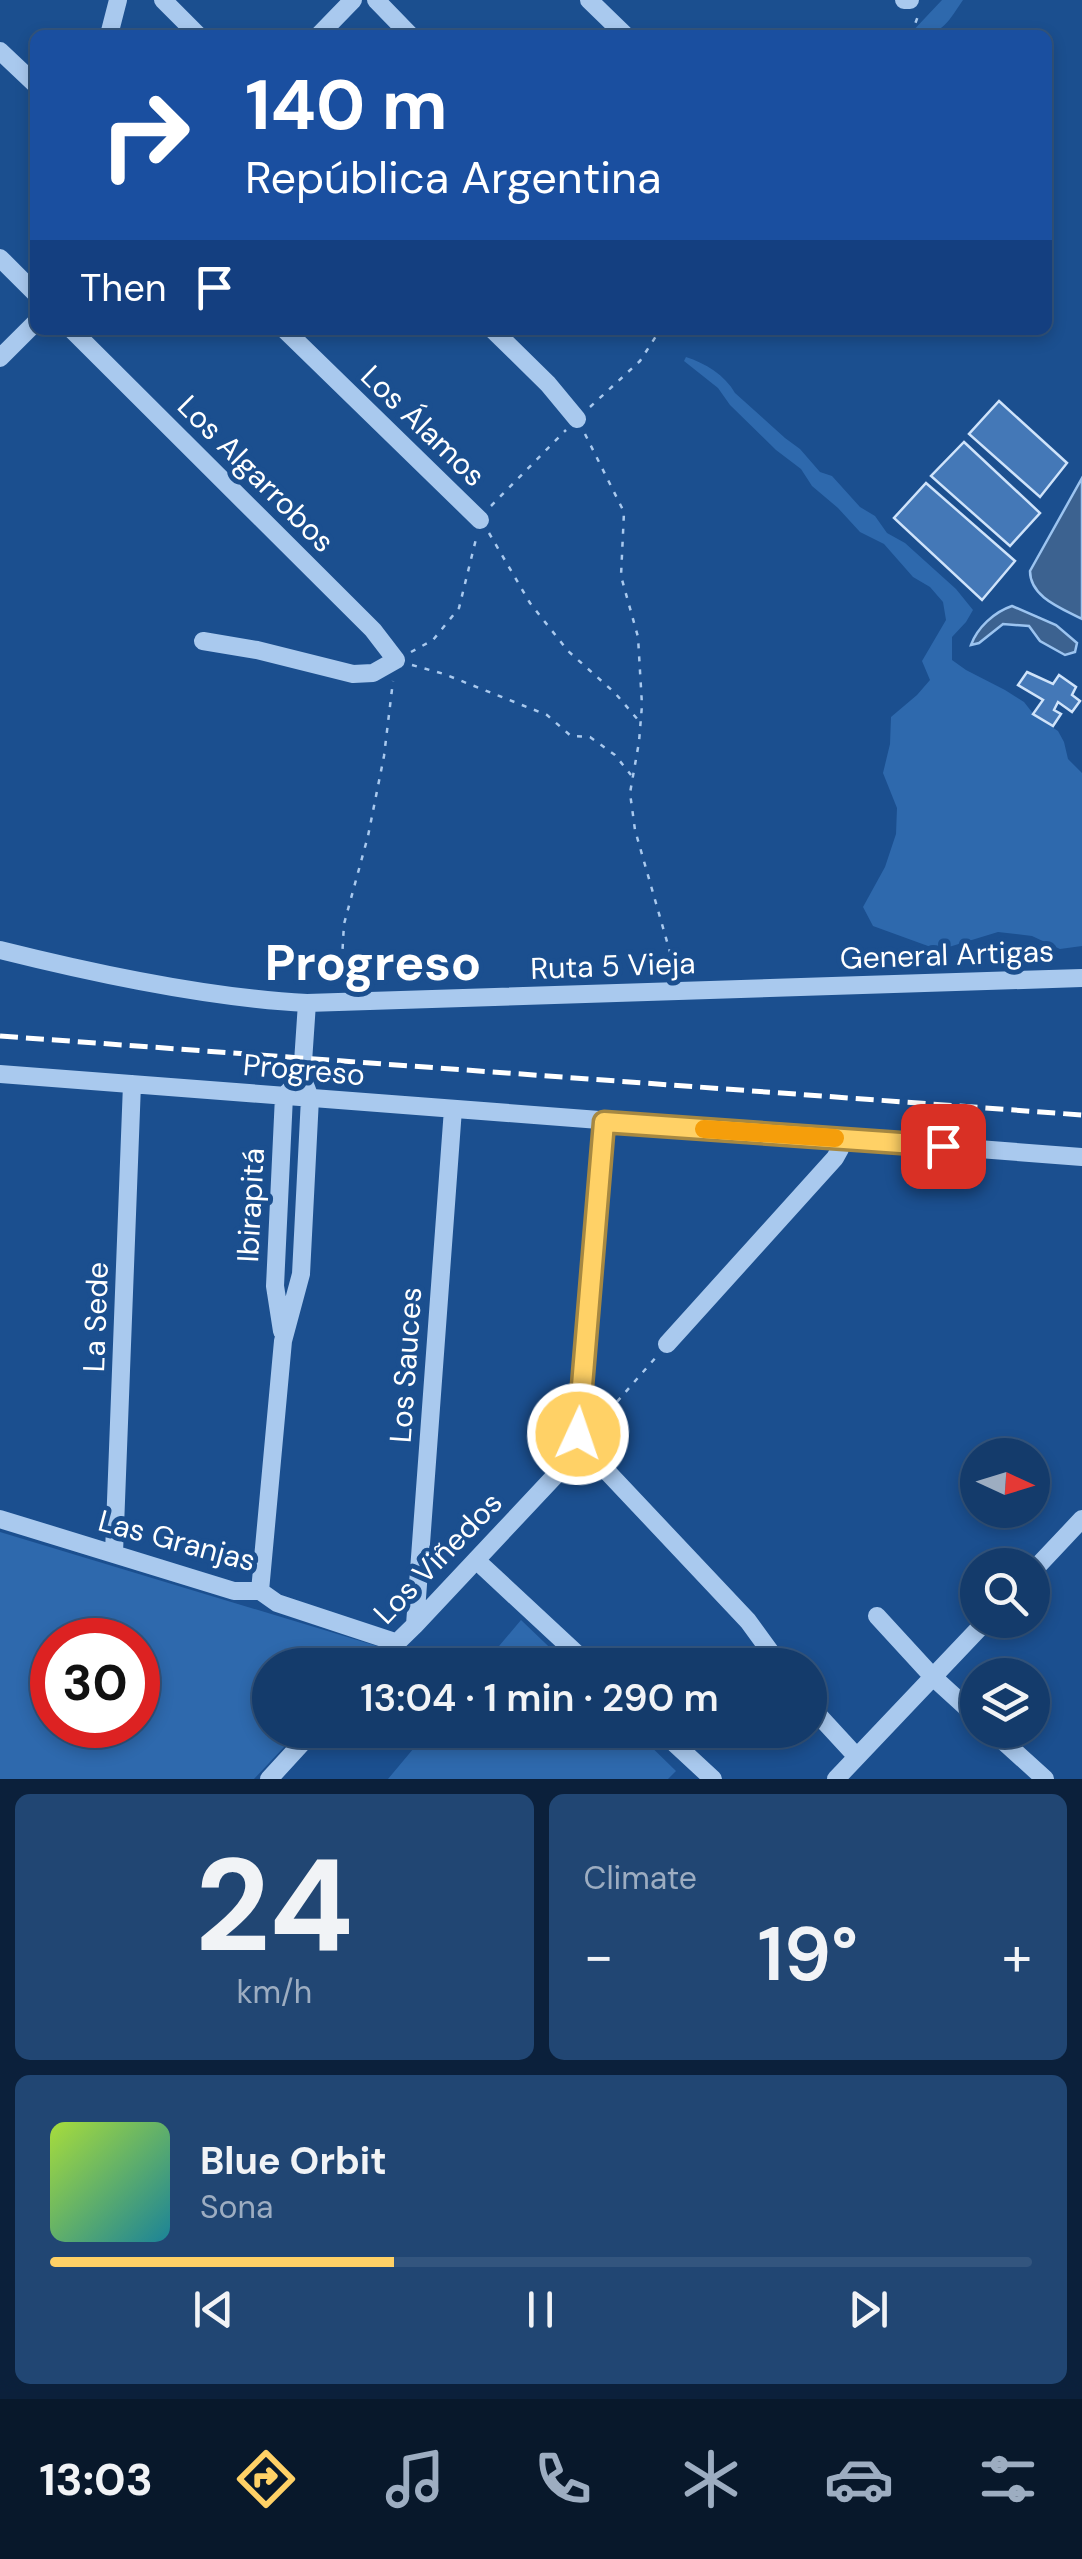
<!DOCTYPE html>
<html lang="en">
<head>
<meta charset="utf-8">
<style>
  :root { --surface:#143b6b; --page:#214673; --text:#f1f3f6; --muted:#9dadc1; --line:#33557e; --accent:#ffd166 }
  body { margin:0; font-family:"DM Sans",sans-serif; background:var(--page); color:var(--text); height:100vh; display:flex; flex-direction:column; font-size:38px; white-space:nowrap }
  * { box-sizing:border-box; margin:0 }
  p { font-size:32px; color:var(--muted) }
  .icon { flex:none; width:55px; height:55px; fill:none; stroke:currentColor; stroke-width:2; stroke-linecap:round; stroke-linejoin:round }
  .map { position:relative; height:1779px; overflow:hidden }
  .side { display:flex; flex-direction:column; gap:15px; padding:15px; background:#0b203b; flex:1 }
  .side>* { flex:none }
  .top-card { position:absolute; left:30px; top:30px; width:1022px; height:305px; border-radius:15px; box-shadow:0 5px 15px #0003,0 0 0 2px var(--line); background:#1a4fa0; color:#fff; overflow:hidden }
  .needle { width:65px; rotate:94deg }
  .tools { position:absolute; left:960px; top:1438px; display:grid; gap:20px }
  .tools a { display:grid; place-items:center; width:90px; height:90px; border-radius:50%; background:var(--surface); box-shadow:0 5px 15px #0003,0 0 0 2px var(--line); font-size:50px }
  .speed { position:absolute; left:30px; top:1618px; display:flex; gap:20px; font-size:50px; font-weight:700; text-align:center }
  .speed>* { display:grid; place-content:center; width:130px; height:130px; border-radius:50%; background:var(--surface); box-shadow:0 5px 15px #0003,0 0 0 2px var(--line); line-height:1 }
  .speed .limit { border:15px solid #d22; background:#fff; color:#111 }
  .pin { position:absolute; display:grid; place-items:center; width:85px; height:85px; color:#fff; margin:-42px; border-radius:20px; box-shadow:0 5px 15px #0006 }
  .me { position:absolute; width:110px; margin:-55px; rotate:3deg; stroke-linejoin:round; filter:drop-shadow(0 0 8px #0008) }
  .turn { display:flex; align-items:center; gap:35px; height:210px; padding:0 50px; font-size:45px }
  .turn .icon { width:130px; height:130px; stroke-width:2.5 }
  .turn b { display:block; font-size:70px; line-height:85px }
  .then { display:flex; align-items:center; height:95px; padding:0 50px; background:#0003; gap:20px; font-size:38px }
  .big { font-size:75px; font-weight:600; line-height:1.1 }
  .side .tile { flex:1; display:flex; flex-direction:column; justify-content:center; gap:15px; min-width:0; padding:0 35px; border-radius:15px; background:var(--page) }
  .side .dial { align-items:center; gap:0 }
  .dial b { font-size:130px; line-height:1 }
  .song { display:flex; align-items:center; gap:30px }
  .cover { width:120px; height:120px; border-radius:15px; background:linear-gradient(135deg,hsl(80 70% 55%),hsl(190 70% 35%)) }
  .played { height:10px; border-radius:5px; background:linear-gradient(90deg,var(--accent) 35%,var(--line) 35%) }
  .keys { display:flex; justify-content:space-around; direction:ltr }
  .heat { display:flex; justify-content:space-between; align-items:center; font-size:55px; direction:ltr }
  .side .tiles { flex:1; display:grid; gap:15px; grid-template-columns:1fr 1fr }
  .tile:last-child { grid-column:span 2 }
  .trip { position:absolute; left:252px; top:1648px; width:575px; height:100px; border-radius:50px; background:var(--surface); box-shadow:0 5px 15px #0003,0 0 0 2px var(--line); font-weight:600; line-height:100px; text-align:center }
  .tab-bar { display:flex; height:160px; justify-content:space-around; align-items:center; background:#08182b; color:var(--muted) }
  .tab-bar .icon { width:70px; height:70px }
  .tab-bar .active { color:var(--accent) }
  .tab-bar b { font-size:45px; color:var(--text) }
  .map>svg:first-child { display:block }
</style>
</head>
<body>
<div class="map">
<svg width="1082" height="1779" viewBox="0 0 1082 1779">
  <rect width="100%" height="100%" fill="#1b4f8f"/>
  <!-- green -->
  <path fill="#2e69ad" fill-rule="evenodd" d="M 942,0 L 963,0 C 945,26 943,35 909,35 Z
    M 686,357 C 705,363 725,375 735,393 L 785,438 L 800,449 L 820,472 L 832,476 L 860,507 L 875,516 L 887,533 L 905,543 L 956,589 L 973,610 L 966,622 L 952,637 L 952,660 L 966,670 L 1005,690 L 1024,702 L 1035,716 L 1058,731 L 1064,742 L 1068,759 L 1082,773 L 1082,946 L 1060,949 L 1032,936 L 998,932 L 939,950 L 873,926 L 863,907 L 885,867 L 896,834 L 897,808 L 883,773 L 890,744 L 891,717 L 917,695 L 930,680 L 922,661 L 946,620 L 943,602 L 930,587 L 913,577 L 884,544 L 860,532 L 838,508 L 812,486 L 801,469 L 776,450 L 730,405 L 718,388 L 684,361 Z
    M 0,1532 L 377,1646 L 360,1665 L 270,1665 L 270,1730 L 300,1730 L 254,1779 L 0,1779 ZM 138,1640 L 138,1725 L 52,1725 L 52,1640 Z
    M 521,1620 L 568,1665 L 483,1665 Z
    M 429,1730 L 634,1730 L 676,1771 L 668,1779 L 388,1779 Z"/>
  <!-- water -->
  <path fill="#3c6290" stroke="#9cc4f0" stroke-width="2.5" d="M 1082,478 L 1082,619 C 1061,608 1030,597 1030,571 Z
    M 1012,606 L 1056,625 L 1077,643 L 1075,652 L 1065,655 L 1040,641 L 1029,626 L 1003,624 L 979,643 L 971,645 C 977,628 994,612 1012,606 Z"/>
  <!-- building -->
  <path fill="#4478b7" stroke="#cfe3fa" stroke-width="2.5" d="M 999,401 L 1067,463 L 1040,497 L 969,434 Z
    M 964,442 L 1040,513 L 1010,546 L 931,476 Z
    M 926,483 L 1015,561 L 982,600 L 894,518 Z
    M 1027,672 L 1053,684 L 1059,675 L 1076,687 L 1072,695 L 1080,701 L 1072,712 L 1058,702 L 1054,710 L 1061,714 L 1053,726 L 1033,714 L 1043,700 L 1018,685 Z"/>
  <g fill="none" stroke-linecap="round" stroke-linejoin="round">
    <!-- path -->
    <path stroke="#a9c9ee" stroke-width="2.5" stroke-dasharray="5 8" stroke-linecap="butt" d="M 911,35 L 918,16
      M 590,407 L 640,361 L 660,330
      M 585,434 L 624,512 L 621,576 L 638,637 L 642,705 L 639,742 L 630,793 L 635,830 L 670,952 L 693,973
      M 491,506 L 566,430
      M 489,533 L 530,603 L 568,651 L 615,693 L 639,721
      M 411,652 L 433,640 L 459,608 L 477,535
      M 412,665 L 444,674 L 547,715 L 571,736 L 590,737 L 615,755 L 631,775
      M 349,987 L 342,959 L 344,924 L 368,836 L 384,756 L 393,681
      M 595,1413 L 602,1413 L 615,1404 L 657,1356"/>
    <!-- minor -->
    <path stroke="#a9c9ee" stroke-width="18" d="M 163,0 L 198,35
      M 376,0 L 410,35
      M 589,0 L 625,35
      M 904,0 L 910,0
      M 109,35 L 118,0
      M 319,35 L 353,0
      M 0,51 L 35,84
      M 0,258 L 35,293
      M 72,330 L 373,630 L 396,660 L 373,673 L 353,674 L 257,650 L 203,641
      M 285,330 L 480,520
      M 493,330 L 548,384 L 577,419
      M 0,358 L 35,323
      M 0,950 C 96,974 208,998 307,1003 L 1082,978
      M 0,1074 L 1082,1157
      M 604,1121 L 579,1434 L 583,1446 L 748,1621 L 780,1665
      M 282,1331 L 275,1286 L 284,1096 L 290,1090
      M 667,1344 L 835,1158 L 840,1149 L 839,1139
      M 0,1519 L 234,1591 L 260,1591 L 277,1603 L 395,1642
      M 114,1553 L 132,1084
      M 476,1560 L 589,1665
      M 1032,1572 L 1082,1519
      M 260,1591 L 283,1341 L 301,1274 L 310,1098 L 302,1077 L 307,1003
      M 877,1616 L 933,1677 L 978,1718
      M 415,1625 L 453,1109
      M 374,1665 L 415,1625 L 583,1446
      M 810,1706 L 857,1757
      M 660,1730 L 713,1779
      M 991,1730 L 1045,1779
      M 269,1779 L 314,1730
      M 836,1779 L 987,1620"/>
    <!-- rail -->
    <path stroke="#fff" stroke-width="5" stroke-dasharray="18 8" stroke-linecap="butt" d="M 0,1036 L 1082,1115"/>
  </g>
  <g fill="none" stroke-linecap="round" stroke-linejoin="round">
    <!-- route casing -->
    <g stroke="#a68842" stroke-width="25">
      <path id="route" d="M 578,1434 L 604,1122 L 943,1146"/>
    </g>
    <!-- route -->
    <use href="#route" stroke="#ffd166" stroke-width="18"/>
    <!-- slow -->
    <path stroke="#f59e0b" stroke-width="18" d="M 704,1129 L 835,1138"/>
  </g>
  <g text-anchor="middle" stroke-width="10" stroke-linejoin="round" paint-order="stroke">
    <!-- street labels -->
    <g font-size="30" fill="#fff" stroke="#1b4f8f">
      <text transform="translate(423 426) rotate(44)" y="10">Los Álamos</text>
      <text transform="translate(256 474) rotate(45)" y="10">Los Algarrobos</text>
      <text transform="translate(947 955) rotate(-2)" y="10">General Artigas</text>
      <text transform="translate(613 966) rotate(-2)" y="10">Ruta 5 Vieja</text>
      <text transform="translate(304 1070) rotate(5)" y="10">Progreso</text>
      <text transform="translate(251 1205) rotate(-87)" y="10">Ibirapitá</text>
      <text transform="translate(96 1317) rotate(-88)" y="10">La Sede</text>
      <text transform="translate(406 1365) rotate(-86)" y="10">Los Sauces</text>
      <text transform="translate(177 1541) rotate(15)" y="10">Las Granjas</text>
      <text transform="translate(438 1558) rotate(-46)" y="10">Los Viñedos</text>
    </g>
    <!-- town labels -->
    <g font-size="50" font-weight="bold" fill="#fff" stroke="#1b4f8f">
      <text x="373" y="980">Progreso</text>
    </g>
  </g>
</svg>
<div class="tools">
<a><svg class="needle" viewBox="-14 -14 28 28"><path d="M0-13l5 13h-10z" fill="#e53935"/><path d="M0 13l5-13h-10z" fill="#9dadc1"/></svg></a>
<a><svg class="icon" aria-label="search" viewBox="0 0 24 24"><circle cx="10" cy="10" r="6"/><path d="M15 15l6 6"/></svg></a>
<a><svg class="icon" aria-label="layers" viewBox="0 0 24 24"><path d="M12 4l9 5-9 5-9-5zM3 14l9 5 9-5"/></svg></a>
</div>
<div class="speed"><div class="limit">30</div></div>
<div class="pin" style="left:943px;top:1146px;background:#d93025"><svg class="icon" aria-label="arrive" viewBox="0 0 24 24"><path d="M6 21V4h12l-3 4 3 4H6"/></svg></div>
<svg class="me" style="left:578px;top:1434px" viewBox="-20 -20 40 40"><circle r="17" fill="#ffd166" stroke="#fff" stroke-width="3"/><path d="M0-11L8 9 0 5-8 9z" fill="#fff"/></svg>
<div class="trip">13:04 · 1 min · 290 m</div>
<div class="top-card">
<div class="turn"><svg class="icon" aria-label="right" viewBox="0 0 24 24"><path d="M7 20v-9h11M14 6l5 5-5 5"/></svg><div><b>140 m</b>República Argentina</div></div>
<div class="then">Then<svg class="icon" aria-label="arrive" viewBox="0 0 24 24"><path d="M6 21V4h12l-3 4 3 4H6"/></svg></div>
</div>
</div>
<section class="side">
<div class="tiles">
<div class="tile dial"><b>24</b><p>km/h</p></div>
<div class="tile"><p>Climate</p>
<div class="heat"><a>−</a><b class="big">19°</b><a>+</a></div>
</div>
<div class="tile">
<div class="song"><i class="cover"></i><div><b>Blue Orbit</b><p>Sona</p></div></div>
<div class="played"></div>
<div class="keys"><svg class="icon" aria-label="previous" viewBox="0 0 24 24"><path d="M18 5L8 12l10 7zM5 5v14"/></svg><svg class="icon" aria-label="pause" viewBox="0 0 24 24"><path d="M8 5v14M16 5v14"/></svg><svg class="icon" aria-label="next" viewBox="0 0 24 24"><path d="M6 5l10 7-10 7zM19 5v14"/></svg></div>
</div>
</div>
</section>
<nav class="tab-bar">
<b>13:03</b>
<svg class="icon active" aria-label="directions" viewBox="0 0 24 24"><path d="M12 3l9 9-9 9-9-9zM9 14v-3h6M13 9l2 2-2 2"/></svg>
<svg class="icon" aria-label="music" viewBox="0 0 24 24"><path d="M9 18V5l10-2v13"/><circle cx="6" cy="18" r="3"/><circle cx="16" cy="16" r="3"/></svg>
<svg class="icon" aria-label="phone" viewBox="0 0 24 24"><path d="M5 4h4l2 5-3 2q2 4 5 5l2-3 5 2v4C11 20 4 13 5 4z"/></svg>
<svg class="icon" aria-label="climate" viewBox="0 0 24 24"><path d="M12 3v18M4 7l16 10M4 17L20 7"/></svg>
<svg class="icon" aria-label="car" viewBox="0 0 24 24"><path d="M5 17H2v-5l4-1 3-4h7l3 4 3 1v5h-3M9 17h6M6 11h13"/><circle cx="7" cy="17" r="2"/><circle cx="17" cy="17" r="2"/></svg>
<svg class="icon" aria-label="filters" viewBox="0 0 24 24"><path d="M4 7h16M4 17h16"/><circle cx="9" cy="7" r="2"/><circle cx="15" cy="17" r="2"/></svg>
</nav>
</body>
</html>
